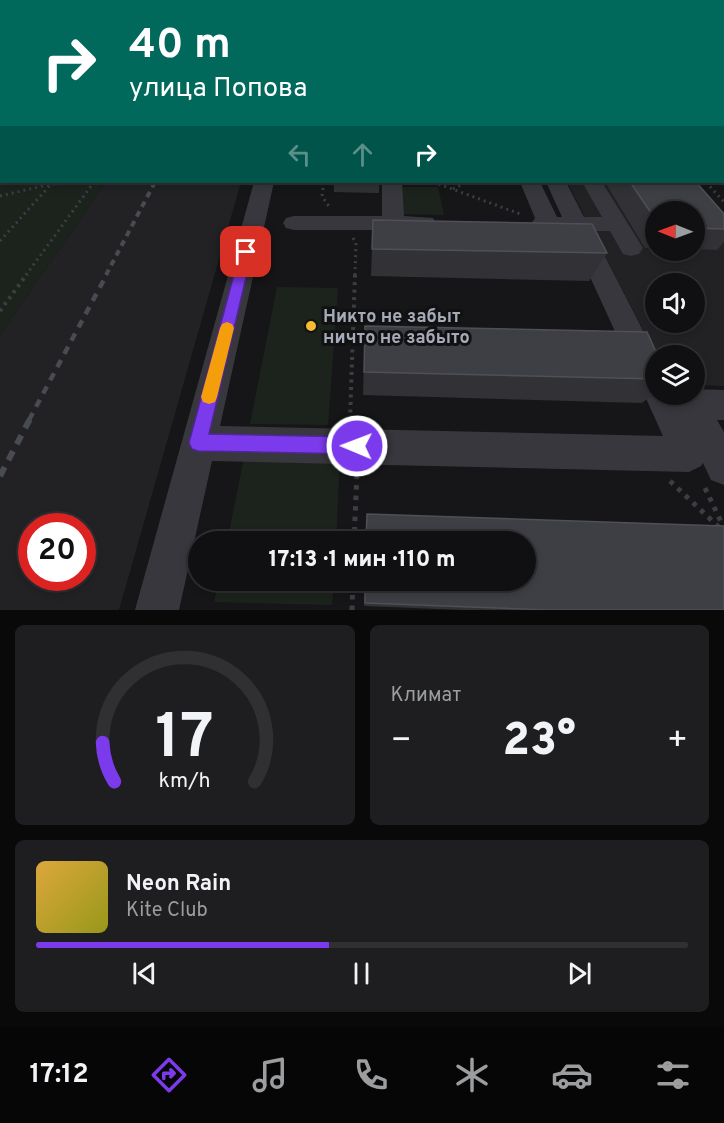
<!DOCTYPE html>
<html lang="ru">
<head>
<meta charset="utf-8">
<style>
  :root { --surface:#101012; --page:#1e1e20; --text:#f1f3f6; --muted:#9c9d9f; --line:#303032; --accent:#7c3aed }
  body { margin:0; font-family:Overpass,sans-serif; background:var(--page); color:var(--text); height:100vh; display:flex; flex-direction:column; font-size:22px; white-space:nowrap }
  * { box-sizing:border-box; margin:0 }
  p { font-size:20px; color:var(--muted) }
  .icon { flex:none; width:33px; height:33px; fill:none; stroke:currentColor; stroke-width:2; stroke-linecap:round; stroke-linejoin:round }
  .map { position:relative; height:610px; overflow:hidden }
  .drawer { display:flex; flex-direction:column; gap:15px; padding:15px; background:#09090a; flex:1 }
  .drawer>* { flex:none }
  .hud { position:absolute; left:0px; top:0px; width:724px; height:183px; box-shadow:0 3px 9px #0003,0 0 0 2px var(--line); background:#00695c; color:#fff; overflow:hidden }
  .needle { width:39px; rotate:271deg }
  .controls { position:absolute; left:645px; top:201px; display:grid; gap:12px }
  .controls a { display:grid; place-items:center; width:60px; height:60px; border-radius:50%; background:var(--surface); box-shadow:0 3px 9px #0003,0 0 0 2px var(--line); font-size:30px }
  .speed { position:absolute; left:18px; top:513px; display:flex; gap:12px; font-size:30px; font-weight:700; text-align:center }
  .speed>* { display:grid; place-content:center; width:78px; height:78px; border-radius:50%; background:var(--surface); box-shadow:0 3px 9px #0003,0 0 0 2px var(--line); line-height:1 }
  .speed .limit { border:9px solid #d22; background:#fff; color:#111 }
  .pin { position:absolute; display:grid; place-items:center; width:51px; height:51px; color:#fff; margin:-26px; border-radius:12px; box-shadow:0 3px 9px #0006 }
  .me { position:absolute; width:66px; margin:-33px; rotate:271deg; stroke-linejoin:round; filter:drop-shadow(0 0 4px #0008) }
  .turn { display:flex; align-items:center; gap:21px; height:126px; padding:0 30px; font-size:27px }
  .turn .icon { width:78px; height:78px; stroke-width:2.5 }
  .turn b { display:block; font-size:42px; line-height:51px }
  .lanes { display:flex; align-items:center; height:57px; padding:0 30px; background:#0003; justify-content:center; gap:30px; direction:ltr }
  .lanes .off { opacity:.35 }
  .big { font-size:45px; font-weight:800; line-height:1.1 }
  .drawer .widget { flex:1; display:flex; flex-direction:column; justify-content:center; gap:9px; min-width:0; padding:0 21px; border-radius:9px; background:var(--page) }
  .drawer .dial { align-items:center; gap:0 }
  .dial svg { height:156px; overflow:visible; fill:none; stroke:var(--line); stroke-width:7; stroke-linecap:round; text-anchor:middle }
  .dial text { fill:var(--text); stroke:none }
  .song { display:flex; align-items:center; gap:18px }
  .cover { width:72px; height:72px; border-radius:9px; background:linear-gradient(135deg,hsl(40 70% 55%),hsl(60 70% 35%)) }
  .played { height:6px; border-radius:3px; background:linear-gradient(90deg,var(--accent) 45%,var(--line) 45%) }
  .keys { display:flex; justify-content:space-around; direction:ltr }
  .heat { display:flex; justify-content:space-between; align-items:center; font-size:33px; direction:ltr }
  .drawer .tiles { flex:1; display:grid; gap:15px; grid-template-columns:1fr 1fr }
  .widget:last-child { grid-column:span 2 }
  .trip { position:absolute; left:188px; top:531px; width:348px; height:60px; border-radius:30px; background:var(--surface); box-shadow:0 3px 9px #0003,0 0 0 2px var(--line); font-weight:800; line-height:60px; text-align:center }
  .tabs { display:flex; height:96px; justify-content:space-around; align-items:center; background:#060607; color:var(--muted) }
  .tabs .icon { width:42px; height:42px }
  .tabs .on { color:var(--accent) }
  .tabs b { font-size:27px; color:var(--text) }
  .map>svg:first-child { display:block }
</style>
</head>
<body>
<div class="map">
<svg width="724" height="610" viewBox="0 0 724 610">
  <rect width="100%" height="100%" fill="#161618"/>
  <!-- built -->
  <path fill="#222225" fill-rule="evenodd" d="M 106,182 L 241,182 L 119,610 L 0,610 L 0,335 ZM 32,526 L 82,526 L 82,578 L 32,578 Z
    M 567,182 L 697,182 L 724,213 L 724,386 L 695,385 L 694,356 L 656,355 ZM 656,212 L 694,212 L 694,250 L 656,250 ZM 656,284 L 694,284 L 694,322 L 656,322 Z"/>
  <!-- green -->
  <path fill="#1c231d" d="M 0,80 L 2,182 L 106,182 L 0,335 Z
    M 401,187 L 438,187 L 444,215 L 403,214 Z
    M 277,287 L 338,288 L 328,425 L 250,424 Z
    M 245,453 L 340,455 L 336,541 L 227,542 Z
    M 219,580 L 334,581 L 332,605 L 214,602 Z"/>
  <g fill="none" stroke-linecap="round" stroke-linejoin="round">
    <!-- path-far2 -->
    <path stroke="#3c3e44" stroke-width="3" stroke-dasharray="2 4" stroke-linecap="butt" d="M 324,182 L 322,196 L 330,208
      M 433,182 L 523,215
      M 706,182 L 724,202
      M 453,189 L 467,182
      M 0,196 L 51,184 L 92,183
      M 353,238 L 356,243 L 355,275
      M 0,241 L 53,182
      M 26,275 L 94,182"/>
    <!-- path-far1 -->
    <path stroke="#3c3e44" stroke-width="4" stroke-dasharray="3 4.5" stroke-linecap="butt" d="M 0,311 L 27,274
      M 350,420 L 355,274"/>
    <!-- path -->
    <path stroke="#3c3e44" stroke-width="5" stroke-dasharray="4.5 6" stroke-linecap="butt" d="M 670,481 L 724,532
      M 705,488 L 724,528
      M 354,542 L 357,473
      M 352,610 L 353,580"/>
    <!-- minor -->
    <path fill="#37373d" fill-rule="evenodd" d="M 723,90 L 724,91 L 724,101 L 723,100 Z
      M 723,132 L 724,132 L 724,142 L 723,142 Z
      M 723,166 L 724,166 L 724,178 L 723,178 Z
      M 254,182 L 274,182 L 220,426 L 663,436 L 644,394 L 649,384 L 656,381 L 656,394 L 677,394 L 678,397 L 679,394 L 694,394 L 694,389 L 724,390 L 724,420 L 717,420 L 724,432 L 724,485 L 711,480 L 703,463 L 701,466 L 689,472 L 212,461 L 179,610 L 135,610 Z
      M 382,182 L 402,182 L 404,216 L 433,218 L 436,223 L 433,228 L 425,230 L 294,230 L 286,228 L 283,223 L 286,218 L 294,216 L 382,216 Z
      M 520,182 L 540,182 L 557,217 L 562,217 L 546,182 L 566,182 L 584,217 L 602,217 L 582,182 L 602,182 L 643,248 L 639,254 L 631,256 L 623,254 L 610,231 L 592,231 L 656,356 L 656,376 L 646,379 L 635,375 L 569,231 L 534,229 L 531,224 L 535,218 Z"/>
    <!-- rail-far2 -->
    <path stroke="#494b52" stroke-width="4" stroke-dasharray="6 5" stroke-linecap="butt" d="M 106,275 L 155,182"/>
    <!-- rail-far1 -->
    <path stroke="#494b52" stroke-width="4.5" stroke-dasharray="8 7" stroke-linecap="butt" d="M 29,420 L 107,274"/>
    <!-- rail -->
    <path stroke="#494b52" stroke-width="6" stroke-dasharray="10 8" stroke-linecap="butt" d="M 0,476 L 30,419"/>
  </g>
  <!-- wall -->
  <path fill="#323236" d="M 334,182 L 379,182 L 379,193 L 334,192 Z
    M 605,182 L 696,182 L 724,229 L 724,242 L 717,250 L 694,249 L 694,212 L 656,212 L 656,248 L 645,248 Z
    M 373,220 L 607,253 L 589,281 L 371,276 Z
    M 365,326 L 656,356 L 656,392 L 642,403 L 363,395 Z
    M 365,580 L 724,610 L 462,610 L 364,606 Z"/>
  <!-- building -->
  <path fill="#3e3f44" stroke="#4f5056" stroke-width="1.5" d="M 630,182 L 696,182 L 724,214 L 724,229 L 694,228 L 694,212 L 656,212 L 656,220 Z
    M 373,220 L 592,224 L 607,253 L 372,249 Z
    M 365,326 L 647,332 L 658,356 L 656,356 L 656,379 L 364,372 Z
    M 367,514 L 724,526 L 724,610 L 549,610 L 365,603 L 365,580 L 525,580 L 525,542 L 366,542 Z"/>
  <!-- sky -->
  <linearGradient id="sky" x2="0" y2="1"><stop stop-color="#0c0c0d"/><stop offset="0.48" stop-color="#363c48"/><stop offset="1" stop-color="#363c48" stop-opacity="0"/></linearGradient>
  <rect width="724" height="165" fill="url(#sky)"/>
  <!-- route -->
  <path fill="#7c3aed" stroke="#51269a" stroke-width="1.5" d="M 246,248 L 252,252 L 209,434 L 357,437 L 364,439 L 366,446 L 364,452 L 357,454 L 198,451 L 192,449 L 189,443 L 240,252 Z"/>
  <!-- slow -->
  <path fill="#f59e0b" d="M 227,322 L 232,324 L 234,328 L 217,397 L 215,402 L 209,404 L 203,402 L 201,397 L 220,328 L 222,324 Z"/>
  <!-- markers -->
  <circle fill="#f4bd31" stroke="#111113" stroke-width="2" cx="311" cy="326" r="6"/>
  <g text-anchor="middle" stroke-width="6" stroke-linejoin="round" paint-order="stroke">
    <!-- poi labels -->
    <g font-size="18" font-weight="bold" fill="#a7abb8" stroke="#111113" text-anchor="start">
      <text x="323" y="322">Никто не забыт<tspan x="323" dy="21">ничто не забыто</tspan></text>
    </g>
  </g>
</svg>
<div class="controls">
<a><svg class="needle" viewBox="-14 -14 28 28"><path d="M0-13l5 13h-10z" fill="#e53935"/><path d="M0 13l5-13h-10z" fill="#9c9d9f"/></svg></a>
<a><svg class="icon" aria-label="sound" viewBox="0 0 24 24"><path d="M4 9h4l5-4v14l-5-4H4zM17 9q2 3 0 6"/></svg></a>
<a><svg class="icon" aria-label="layers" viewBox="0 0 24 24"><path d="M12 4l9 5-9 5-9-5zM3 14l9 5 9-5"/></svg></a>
</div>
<div class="speed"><div class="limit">20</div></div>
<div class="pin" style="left:246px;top:252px;background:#d93025"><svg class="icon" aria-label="arrive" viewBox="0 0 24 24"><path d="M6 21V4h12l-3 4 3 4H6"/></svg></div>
<svg class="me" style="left:357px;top:446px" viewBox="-20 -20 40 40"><circle r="17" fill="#7c3aed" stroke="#fff" stroke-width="3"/><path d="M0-11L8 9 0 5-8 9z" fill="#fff"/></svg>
<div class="trip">17:13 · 1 мин · 110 m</div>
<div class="hud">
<div class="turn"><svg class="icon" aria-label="right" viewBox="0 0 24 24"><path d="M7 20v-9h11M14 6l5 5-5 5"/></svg><div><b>40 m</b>улица Попова</div></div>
<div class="lanes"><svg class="icon off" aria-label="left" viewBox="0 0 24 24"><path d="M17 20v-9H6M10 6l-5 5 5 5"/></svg><svg class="icon off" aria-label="ahead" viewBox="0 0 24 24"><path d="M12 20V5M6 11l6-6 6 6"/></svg><svg class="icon" aria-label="right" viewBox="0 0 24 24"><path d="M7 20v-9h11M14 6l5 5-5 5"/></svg></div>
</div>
</div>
<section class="drawer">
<div class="tiles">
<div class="widget dial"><svg viewBox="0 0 100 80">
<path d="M14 69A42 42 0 1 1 86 69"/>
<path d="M14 69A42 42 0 0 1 8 49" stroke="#7c3aed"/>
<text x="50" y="56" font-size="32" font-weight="700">17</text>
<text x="50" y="72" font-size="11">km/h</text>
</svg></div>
<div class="widget"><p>Климат</p>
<div class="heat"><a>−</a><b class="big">23°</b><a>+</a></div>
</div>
<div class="widget">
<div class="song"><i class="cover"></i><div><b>Neon Rain</b><p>Kite Club</p></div></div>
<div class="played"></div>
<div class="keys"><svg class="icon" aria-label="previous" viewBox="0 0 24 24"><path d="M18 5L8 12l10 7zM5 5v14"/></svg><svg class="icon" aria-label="pause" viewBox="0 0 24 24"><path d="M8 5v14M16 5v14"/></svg><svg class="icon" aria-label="next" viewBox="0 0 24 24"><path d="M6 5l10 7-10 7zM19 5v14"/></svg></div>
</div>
</div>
</section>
<nav class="tabs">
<b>17:12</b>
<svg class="icon on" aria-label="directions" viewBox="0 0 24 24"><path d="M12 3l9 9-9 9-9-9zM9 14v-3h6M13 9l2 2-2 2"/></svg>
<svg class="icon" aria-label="music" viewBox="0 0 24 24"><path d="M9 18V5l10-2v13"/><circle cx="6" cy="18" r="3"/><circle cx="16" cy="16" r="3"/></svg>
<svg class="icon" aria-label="phone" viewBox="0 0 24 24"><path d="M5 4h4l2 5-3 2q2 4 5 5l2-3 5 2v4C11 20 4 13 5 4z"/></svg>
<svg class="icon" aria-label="climate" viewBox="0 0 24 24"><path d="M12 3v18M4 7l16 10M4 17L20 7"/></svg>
<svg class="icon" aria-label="car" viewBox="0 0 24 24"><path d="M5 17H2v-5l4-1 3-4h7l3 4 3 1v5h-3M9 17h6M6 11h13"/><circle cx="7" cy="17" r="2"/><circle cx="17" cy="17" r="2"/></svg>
<svg class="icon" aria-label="filters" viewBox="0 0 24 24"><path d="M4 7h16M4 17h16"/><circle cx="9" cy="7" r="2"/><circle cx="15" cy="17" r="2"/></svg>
</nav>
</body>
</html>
